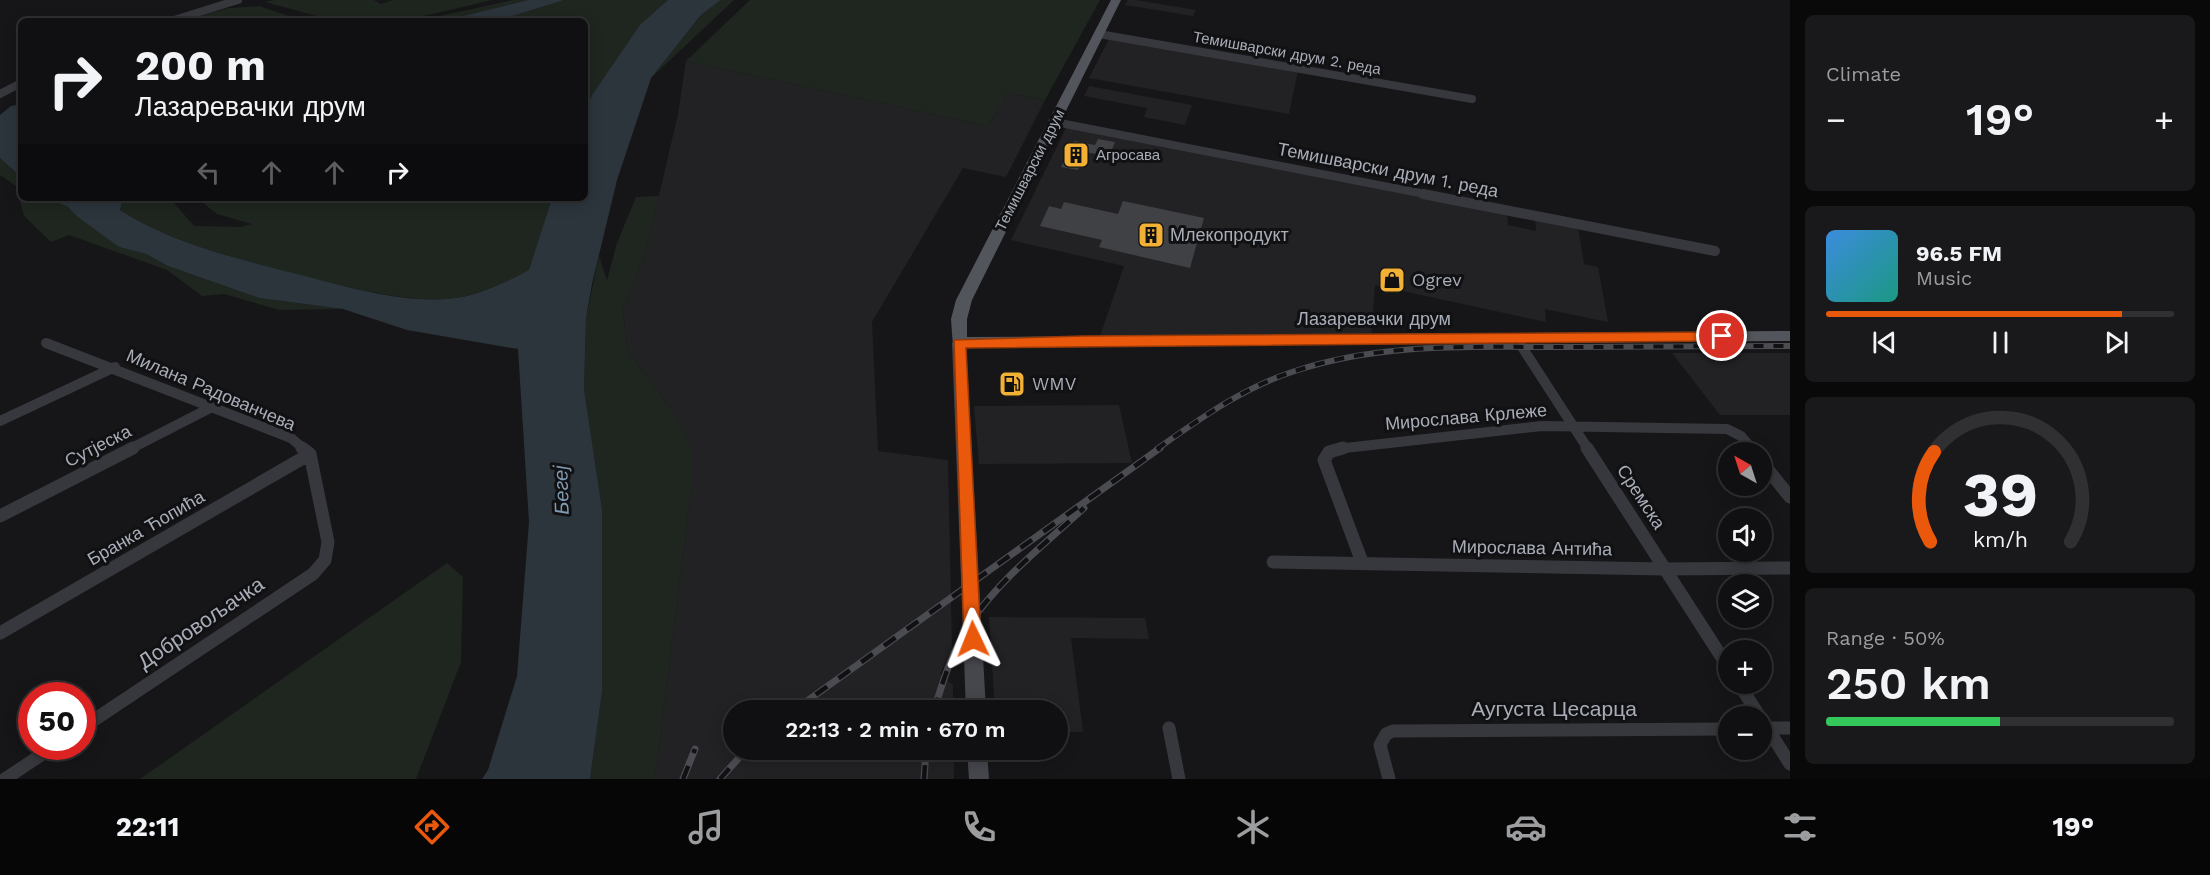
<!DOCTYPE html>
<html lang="en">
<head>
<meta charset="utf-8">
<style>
  :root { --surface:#101012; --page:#19191b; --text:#f1f3f6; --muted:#9c9d9f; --line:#303032; --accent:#ea580c }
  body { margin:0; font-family:"Work Sans",sans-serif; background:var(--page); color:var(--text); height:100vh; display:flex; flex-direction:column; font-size:22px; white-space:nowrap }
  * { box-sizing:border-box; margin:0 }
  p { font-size:20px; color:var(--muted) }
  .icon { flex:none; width:33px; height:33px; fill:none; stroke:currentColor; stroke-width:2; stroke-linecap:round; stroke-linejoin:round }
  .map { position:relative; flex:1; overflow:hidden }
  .side { display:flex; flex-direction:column; gap:15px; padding:15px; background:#09090a; width:420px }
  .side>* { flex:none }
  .top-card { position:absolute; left:18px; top:18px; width:570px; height:183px; border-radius:9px; box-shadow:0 3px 15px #0003,0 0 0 2px var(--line); background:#101012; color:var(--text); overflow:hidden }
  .needle { width:39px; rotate:321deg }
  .controls { position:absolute; left:1718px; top:442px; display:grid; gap:12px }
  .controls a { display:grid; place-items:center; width:54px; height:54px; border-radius:50%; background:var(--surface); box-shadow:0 3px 15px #0003,0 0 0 2px var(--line); font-size:30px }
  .speed { position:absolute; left:18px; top:682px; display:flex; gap:12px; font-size:30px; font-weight:700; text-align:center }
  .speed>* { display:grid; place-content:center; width:78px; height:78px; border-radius:50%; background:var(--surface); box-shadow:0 3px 15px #0003,0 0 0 2px var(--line); line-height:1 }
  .speed .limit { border:9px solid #d22; background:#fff; color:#111 }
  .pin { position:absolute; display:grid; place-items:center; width:51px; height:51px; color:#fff; margin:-26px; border:3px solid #fff; border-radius:50%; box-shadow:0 2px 6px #0007 }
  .me { position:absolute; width:66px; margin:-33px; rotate:358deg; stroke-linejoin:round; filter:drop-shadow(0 0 4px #0008) }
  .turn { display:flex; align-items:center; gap:21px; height:126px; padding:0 18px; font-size:27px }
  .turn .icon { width:78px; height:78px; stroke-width:2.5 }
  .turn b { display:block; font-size:42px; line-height:51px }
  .lanes { display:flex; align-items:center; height:57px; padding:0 18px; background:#0003; justify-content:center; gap:30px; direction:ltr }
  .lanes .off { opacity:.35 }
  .big { font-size:45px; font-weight:600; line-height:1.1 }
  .side .widget { flex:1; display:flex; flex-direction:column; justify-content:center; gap:9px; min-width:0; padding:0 21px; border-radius:9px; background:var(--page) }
  .side .dial { align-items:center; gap:0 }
  .dial svg { height:156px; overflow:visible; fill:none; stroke:var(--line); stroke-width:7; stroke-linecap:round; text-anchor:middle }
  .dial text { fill:var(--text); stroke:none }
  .song { display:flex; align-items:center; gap:18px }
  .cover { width:72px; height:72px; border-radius:9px; background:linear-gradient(135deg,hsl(210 70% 55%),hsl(170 70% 35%)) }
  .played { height:6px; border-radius:3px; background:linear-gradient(90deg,var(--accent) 85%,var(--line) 85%) }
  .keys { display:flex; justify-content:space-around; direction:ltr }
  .heat { display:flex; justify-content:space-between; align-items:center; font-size:33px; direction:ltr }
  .charge { height:9px; border-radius:4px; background:linear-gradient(90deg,#34c759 50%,var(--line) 0) }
  .trip { position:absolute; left:723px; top:700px; width:345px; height:60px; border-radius:30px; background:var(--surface); box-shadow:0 3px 15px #0003,0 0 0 2px var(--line); font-weight:600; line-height:60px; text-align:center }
  .dock { display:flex; height:96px; justify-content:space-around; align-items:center; background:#060607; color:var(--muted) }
  .dock .icon { width:42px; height:42px }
  .dock .current { color:var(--accent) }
  .dock b { font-size:27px; color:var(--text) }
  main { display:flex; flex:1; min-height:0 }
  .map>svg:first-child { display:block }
</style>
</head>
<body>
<main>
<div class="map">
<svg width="1790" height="779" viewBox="0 0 1790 779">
  <rect width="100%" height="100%" fill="#161618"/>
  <!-- built -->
  <path fill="#222225" d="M 1128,0 L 1136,0 L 1196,10 L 1193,16 L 1125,5 Z
    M 1109,39 L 1298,71 L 1289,114 L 1089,78 Z
    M 686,61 L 988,126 L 1008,93 L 1045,100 L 1006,177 L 963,168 L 872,322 L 878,451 L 948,460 L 952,649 L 940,674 L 953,685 L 953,711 L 734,711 L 734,750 L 954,750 L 954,779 L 655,779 L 691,491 L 668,405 L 627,350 L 623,310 L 645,255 L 678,114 Z
    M 1089,86 L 1192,105 L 1185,125 L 1144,117 L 1147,108 L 1084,96 Z
    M 1067,126 L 1507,212 L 1508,225 L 1536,231 L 1535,218 L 1578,227 L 1584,264 L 1598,267 L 1608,322 L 1545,309 L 1546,322 L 1375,285 L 1371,337 L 1100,336 L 1124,266 L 1011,240 Z
    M 1672,353 L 1790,353 L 1790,415 L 1720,415 Z
    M 1119,405 L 1132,463 L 979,464 L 974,406 Z
    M 989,617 L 1145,618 L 1149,639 L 1071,638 L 1083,732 L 1058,732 L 1058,711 L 995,711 Z"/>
  <!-- green -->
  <path fill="#1e261f" d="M 273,0 L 374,0 L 381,4 L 393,0 L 492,0 C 443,11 392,27 341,21 C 315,17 290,8 265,2 Z
    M 513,0 L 528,0 L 443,21 L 417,21 Z
    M 564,0 L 668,0 L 640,26 L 592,95 L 585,113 L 585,21 L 497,21 Z
    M 721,0 L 734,0 L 651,78 L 701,15 Z
    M 750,0 L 1100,0 L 1045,100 L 1008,93 L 988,126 L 686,61 Z
    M 259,6 L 289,16 L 315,21 L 182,21 L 229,8 Z
    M 0,158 L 21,177 L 21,198 L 44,198 L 67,206 L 119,247 L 146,254 L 168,266 L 259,298 L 343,309 L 279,310 L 224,294 L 202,296 L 167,270 L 69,235 L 51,242 L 24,216 L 16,186 L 0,175 Z
    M 659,196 L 645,255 L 623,310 L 627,350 L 668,405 L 691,446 L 691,491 L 655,779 L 590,779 L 602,692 L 602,509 L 584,389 L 586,318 L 599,256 L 607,280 L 617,243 L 636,197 Z
    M 115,198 L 170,198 L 194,226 L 241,227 L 252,224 L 217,214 L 197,198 L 552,198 L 529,271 C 504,283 476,297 448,299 C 398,301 352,288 304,276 C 243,260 174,245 120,210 L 122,202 Z
    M 447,563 L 463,577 L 461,662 L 416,779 L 140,779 Z"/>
  <!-- water -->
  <path fill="#2c353c" d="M 528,0 L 564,0 L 497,21 L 443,21 Z
    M 668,0 L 721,0 L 701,15 L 651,78 L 617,180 L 592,284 L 586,318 L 584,389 L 602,509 L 602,692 L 590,779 L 482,779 L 488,770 L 517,676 L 529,522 L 518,349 L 407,330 L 343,309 L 259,298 L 168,266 L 146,254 L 119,247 L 78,217 L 67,206 L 44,198 L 115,198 L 122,202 L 120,210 C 174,245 243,260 305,276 C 352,288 398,302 448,299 C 476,297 505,283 529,270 L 552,198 L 585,198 L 585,113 L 592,95 L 640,25 Z
    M 21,104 L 21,177 L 0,158 L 0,115 L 11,106 Z"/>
  <!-- building -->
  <path fill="#404145" d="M 1098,139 L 1115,142 L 1109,157 L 1086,152 L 1078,170 L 1061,167 L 1074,141 L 1095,145 Z
    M 1123,201 L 1204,218 L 1190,268 L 1099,247 L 1102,240 L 1040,226 L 1049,206 L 1061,209 L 1064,202 L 1118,214 Z"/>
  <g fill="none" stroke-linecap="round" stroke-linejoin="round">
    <!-- street-far2 -->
    <path stroke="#37383d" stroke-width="8" d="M 171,21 L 238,0
      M 1099,34 L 1472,99
      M 0,94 L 21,83
      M 1055,122 L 1430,195"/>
    <!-- street-far1 -->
    <path stroke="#37383d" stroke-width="10" d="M 1423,194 L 1715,251
      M 46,343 L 291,438 L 304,449
      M 1522,347 L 1588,449
      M 0,421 L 115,367
      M 130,449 L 212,407
      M 1336,449 L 1542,426 L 1727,429 L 1741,436 L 1752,449"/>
    <!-- street -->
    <path stroke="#37383d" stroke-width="13" d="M 1343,448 L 1329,452 L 1324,460 L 1362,562
      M 1587,448 L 1728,667
      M 1751,448 L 1755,453
      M 1761,461 L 1790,497
      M 0,516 L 133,448
      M 1273,562 L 1665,569 L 1790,568
      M 0,633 L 310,454
      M 1739,684 L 1760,717
      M 1761,718 L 1790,764
      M 82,728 L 313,574 L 325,560 L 328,542 L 310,454 L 302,448
      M 1169,728 L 1179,779
      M 1761,728 L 1790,728
      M 5,779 L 53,747
      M 1389,779 L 1380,745 L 1386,734 L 1393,731 L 1728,729"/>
    <!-- secondary -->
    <path fill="#45474d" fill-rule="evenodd" d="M 959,338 L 966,343 L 986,711 L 966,711 L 952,343 Z
      M 967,750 L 987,750 L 989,779 L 969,779 Z"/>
    <!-- primary -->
    <path fill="#53555c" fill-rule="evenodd" d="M 1111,0 L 1121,0 L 972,300 L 967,319 L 967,337 L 1790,331 L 1790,341 L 953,347 L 951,319 L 956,300 Z"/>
    <!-- rail-far1 casing -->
    <g stroke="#4a4c52" stroke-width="6">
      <path id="rail-far1" d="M 1157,449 C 1201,418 1244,387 1295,371 C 1379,343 1466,347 1553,347 C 1632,347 1711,346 1790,346"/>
    </g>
    <!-- rail casing -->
    <g stroke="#4a4c52" stroke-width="7">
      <path id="rail" d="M 793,711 L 1160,448
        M 934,711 C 943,680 953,649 971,622 C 1001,578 1045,544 1084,508
        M 683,779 L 695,749
        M 720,779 L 746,750
        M 924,779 L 926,750"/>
    </g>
    <!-- rail-far1 -->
    <use href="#rail-far1" stroke="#111113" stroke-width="4" stroke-dasharray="10" stroke-linecap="butt"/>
    <!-- rail -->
    <use href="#rail" stroke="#111113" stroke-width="4.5" stroke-dasharray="14" stroke-linecap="butt"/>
  </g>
  <!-- route -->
  <path fill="#ea580c" stroke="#983908" stroke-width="1.5" d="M 1722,332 L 1728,336 L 1722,341 L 966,348 L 981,639 L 979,645 L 973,647 L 967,645 L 964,639 L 954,340 L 1082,336 Z"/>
  <!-- icons -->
  <defs>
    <g id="building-square" transform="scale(1.35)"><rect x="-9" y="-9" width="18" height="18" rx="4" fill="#f2b134" stroke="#111113"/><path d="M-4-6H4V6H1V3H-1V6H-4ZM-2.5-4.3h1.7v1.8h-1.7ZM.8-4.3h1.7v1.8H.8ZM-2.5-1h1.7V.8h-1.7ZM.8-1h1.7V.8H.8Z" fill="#111"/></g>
    <g id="shop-square" transform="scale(1.35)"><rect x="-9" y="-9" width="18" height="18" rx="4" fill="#f2b134" stroke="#111113"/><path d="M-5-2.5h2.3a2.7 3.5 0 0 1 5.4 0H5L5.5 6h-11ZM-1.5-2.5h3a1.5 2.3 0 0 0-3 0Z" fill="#111"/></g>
    <g id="fuel-square" transform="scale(1.35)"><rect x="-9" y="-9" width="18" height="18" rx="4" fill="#f2b134" stroke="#111113"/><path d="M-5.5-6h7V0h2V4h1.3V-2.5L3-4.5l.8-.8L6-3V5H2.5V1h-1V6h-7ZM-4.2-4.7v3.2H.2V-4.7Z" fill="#111"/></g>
  </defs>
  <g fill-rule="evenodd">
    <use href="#building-square" x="1076" y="155"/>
    <use href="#building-square" x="1151" y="235"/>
    <use href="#shop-square" x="1392" y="280"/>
    <use href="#fuel-square" x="1012" y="384"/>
  </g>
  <g text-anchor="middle" stroke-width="6" stroke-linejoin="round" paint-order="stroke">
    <!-- far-street labels -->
    <g font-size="15" fill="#a8adb8" stroke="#111113">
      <text transform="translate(1287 53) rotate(10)" y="5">Темишварски друм 2. реда</text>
      <text transform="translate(1030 170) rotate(-63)" y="5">Темишварски друм</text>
    </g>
    <!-- far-poi labels -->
    <g font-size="15" fill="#a8adb8" stroke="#111113" text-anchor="start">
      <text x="1096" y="160">Агросава</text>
    </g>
    <!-- street labels -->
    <g font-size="18" fill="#a8adb8" stroke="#111113">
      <text transform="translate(1388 170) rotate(11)" y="6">Темишварски друм 1. реда</text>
      <text x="1374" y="325">Лазаревачки друм</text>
      <text transform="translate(211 390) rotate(23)" y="6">Милана Радованчева</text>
      <text transform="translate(1466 417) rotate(-5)" y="6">Мирослава Крлеже</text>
      <text transform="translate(98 446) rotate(-27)" y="6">Сутјеска</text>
      <text transform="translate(1641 497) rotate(57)" y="6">Сремска</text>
      <text transform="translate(146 528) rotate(-30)" y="6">Бранка Ћопића</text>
      <text transform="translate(1532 548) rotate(1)" y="6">Мирослава Антића</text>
    </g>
    <!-- poi labels -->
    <g font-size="18" fill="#a8adb8" stroke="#111113" text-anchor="start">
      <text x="1170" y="241">Млекопродукт</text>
      <text x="1412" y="286">Ogrev</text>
      <text x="1032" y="390">WMV</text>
    </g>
    <!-- water labels -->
    <g font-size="20" font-style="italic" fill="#7f9bb3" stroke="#111113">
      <text transform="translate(561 490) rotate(-92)" y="7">Бегеј</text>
    </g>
    <!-- near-street labels -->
    <g font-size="21" fill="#a8adb8" stroke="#111113">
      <text transform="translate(201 623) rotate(-34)" y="7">Добровољачка</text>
      <text x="1554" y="716">Аугуста Цесарца</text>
    </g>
  </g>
</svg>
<div class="controls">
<a><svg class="needle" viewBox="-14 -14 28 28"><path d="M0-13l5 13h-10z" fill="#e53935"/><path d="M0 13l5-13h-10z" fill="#9c9d9f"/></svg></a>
<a><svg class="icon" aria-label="sound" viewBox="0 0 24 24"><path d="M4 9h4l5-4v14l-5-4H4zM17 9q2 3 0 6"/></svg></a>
<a><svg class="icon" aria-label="layers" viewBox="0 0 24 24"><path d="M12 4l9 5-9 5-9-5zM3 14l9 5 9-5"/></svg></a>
<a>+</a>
<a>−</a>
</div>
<div class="speed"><div class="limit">50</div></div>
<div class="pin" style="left:1722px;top:336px;background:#d93025"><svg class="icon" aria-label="arrive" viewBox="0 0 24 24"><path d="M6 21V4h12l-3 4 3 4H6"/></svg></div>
<svg class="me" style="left:973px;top:639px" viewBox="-20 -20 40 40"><path d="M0-17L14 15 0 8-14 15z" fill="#ea580c" stroke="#fff" stroke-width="4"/></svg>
<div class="trip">22:13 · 2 min · 670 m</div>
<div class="top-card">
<div class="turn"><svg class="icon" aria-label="right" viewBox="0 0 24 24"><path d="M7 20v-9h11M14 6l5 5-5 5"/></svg><div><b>200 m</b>Лазаревачки друм</div></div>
<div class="lanes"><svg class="icon off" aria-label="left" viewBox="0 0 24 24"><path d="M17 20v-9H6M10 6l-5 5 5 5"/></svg><svg class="icon off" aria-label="ahead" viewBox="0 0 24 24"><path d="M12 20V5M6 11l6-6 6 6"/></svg><svg class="icon off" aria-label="ahead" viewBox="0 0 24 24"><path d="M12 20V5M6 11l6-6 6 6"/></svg><svg class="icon" aria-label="right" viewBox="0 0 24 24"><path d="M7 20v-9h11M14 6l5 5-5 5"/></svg></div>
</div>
</div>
<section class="side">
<div class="widget"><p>Climate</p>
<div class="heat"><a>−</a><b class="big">19°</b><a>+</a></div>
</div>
<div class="widget">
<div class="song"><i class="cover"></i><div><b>96.5 FM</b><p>Music</p></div></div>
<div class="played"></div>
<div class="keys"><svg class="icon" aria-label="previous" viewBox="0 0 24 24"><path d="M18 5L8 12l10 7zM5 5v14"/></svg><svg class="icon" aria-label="pause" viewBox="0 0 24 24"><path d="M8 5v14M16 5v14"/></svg><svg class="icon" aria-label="next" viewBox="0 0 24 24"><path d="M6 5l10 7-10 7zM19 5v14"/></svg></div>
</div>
<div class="widget dial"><svg viewBox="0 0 100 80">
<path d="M14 69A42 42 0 1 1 86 69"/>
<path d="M14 69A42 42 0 0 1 16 23" stroke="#ea580c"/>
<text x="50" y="56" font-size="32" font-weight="700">39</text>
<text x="50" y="72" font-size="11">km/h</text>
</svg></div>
<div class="widget"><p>Range · 50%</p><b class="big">250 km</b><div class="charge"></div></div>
</section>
</main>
<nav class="dock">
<b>22:11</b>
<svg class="icon current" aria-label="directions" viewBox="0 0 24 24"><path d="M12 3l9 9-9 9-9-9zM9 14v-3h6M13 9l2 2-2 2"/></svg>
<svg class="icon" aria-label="music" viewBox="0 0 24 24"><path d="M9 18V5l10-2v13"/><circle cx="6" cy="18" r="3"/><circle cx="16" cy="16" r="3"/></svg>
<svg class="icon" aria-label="phone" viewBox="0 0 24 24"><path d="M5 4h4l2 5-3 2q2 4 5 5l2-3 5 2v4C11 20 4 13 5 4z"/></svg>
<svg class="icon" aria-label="climate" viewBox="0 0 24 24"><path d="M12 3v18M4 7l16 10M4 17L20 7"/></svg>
<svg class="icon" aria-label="car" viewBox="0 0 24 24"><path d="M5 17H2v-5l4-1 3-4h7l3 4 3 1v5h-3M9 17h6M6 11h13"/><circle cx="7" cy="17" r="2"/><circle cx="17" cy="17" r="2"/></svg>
<svg class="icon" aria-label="filters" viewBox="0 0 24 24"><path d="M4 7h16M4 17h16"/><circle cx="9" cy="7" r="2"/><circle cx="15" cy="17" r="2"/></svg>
<b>19°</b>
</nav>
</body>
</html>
